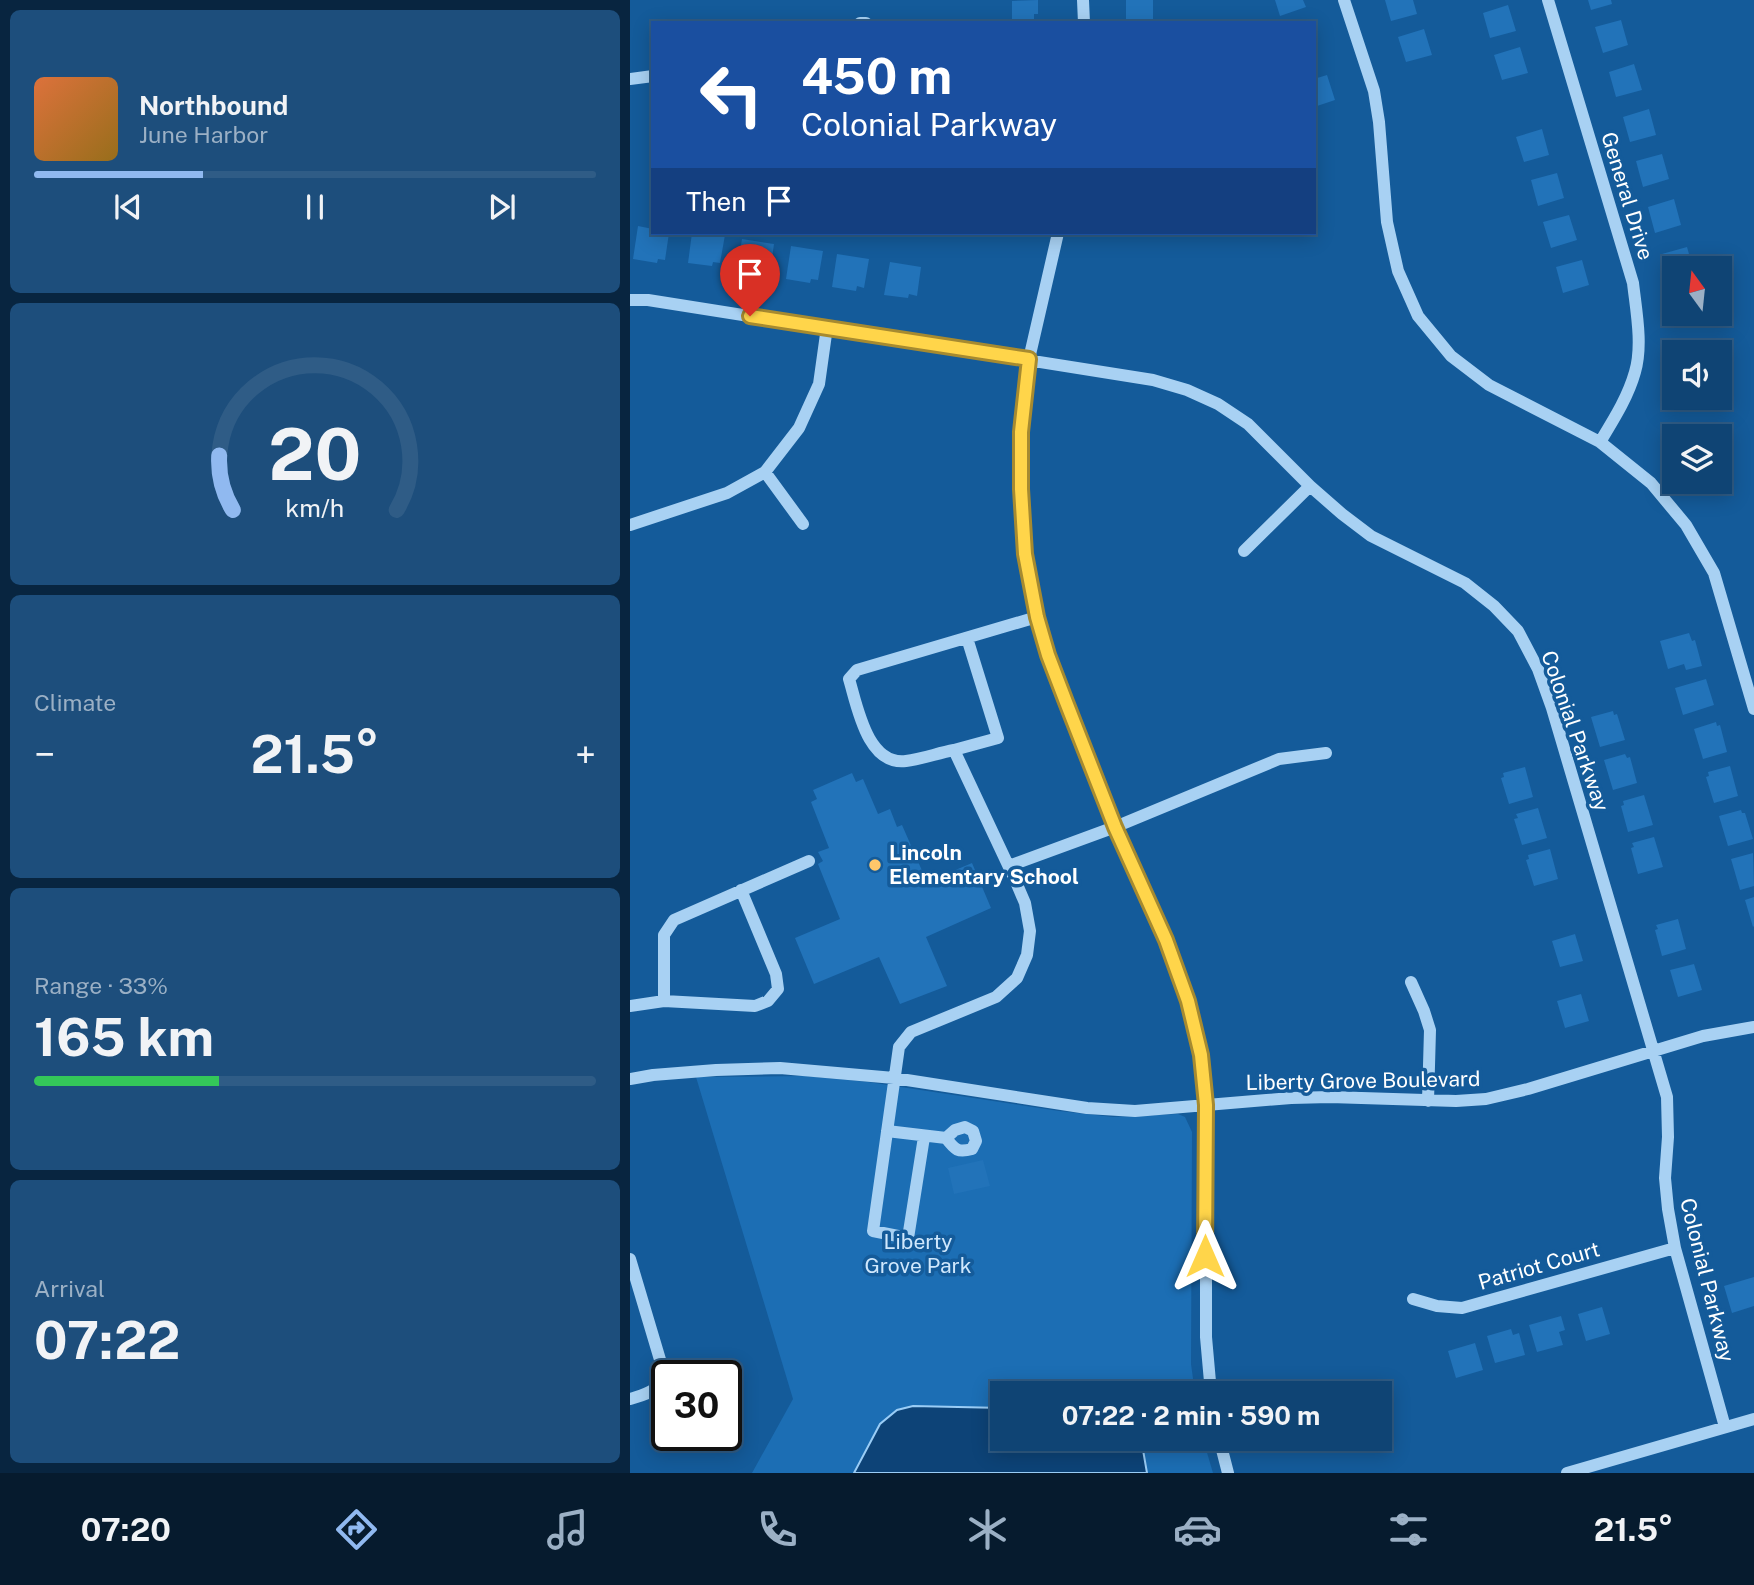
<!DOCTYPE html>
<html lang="en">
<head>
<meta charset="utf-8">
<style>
  :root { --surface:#0f4474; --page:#1d4e7c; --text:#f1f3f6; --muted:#9bb0c5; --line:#2f5c86; --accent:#90b9f0 }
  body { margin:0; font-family:"Public Sans",sans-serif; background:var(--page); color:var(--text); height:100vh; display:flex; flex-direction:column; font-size:26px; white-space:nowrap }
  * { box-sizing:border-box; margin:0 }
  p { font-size:23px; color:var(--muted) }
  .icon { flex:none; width:38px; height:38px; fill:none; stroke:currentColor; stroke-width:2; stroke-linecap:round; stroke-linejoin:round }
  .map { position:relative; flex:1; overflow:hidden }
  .drawer { display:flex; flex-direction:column; gap:10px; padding:10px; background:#082540; width:630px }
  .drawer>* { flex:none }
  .top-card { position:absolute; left:21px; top:21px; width:665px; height:214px; border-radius:0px; box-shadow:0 4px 18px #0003,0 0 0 2px var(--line); background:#1a4fa0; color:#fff; overflow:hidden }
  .needle { width:46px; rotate:345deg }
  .fabs { position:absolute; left:1032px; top:256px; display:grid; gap:14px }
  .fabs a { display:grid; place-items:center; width:70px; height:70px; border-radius:0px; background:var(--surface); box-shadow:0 4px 18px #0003,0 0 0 2px var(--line); font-size:35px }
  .speed { position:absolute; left:21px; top:1360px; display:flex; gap:14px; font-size:35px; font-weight:700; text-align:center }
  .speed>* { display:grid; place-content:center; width:91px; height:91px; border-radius:50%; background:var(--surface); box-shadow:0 4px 18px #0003,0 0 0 2px var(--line); line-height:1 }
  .speed .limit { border:4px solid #111; border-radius:10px; background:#fff; color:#111 }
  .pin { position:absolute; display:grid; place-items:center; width:60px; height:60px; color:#fff; margin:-72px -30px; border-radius:50% 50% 50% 0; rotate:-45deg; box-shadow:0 0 7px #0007 }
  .pin .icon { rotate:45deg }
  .me { position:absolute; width:77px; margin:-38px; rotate:0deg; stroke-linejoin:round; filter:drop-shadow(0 0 5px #0008) }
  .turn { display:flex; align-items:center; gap:24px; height:147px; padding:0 35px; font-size:32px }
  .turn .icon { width:91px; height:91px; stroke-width:2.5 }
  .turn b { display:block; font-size:49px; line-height:60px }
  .then { display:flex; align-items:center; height:66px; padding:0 35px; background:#0003; gap:14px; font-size:26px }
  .big { font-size:52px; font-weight:700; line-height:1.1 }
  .drawer .tile { flex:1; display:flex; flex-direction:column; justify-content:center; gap:10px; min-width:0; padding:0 24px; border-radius:10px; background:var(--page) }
  .drawer .dial { align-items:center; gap:0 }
  .dial svg { height:182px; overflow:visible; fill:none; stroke:var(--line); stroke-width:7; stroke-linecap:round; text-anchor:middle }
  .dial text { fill:var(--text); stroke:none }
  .song { display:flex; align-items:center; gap:21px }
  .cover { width:84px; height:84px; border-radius:10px; background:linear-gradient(135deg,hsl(20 70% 55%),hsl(40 70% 35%)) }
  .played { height:7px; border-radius:4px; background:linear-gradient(90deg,var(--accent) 30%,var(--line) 30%) }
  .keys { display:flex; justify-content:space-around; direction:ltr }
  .heat { display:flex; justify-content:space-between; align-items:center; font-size:38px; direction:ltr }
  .charge { height:10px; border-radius:5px; background:linear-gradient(90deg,#34c759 33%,var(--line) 0) }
  .trip { position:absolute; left:360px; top:1381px; width:402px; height:70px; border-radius:0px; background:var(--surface); box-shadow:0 4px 18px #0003,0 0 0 2px var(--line); font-weight:700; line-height:70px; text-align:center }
  .tab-bar { display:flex; height:112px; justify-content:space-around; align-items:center; background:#061b2e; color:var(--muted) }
  .tab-bar .icon { width:49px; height:49px }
  .tab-bar .on { color:var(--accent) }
  .tab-bar b { font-size:32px; color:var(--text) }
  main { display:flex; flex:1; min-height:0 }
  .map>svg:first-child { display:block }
</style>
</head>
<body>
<main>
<section class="drawer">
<div class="tile">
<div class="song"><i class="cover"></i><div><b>Northbound</b><p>June Harbor</p></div></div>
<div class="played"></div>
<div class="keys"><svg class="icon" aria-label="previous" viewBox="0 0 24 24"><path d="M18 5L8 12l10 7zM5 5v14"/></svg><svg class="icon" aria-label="pause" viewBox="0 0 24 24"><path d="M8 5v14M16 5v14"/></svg><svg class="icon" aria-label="next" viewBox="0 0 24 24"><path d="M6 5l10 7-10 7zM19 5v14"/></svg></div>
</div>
<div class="tile dial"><svg viewBox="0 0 100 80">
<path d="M14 69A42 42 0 1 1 86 69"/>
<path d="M14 69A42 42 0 0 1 8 45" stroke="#90b9f0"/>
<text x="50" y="56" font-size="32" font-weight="700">20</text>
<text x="50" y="72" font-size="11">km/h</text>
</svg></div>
<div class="tile"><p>Climate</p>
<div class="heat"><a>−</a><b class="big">21.5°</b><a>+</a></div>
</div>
<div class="tile"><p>Range · 33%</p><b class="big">165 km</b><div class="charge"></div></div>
<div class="tile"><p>Arrival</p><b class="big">07:22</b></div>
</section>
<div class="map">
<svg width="1124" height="1473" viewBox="0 0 1124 1473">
  <rect width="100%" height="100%" fill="#145b9a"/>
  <!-- green -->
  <path fill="#1c6eb4" d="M 176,1076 L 238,1082 L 429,1111 L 483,1117 L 548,1114 L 555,1117 L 562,1132 L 561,1364 L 565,1393 L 373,1393 L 373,1438 L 573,1439 L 583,1473 L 122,1473 L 163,1399 L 66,1077 Z"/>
  <!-- water -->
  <path fill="#0d4377" stroke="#9acdf6" stroke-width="2" d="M 283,1406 L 373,1408 L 373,1438 L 510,1439 L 512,1444 L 517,1473 L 224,1473 L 250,1424 L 267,1410 Z"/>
  <!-- building -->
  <path fill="#2273b9" d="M 408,0 L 408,14 L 404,14 L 404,23 L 382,23 L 382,1 Z
    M 496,0 L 523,0 L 523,23 L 496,23 Z
    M 645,0 L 673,0 L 676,7 L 650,16 Z
    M 755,0 L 783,0 L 787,14 L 761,21 Z
    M 958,0 L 981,0 L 982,4 L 961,10 Z
    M 878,5 L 886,31 L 860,38 L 853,13 Z
    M 991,20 L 998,45 L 973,53 L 965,27 Z
    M 794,29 L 802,55 L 776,62 L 768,37 Z
    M 890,47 L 898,73 L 872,80 L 864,55 Z
    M 1004,64 L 1012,90 L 986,97 L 979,72 Z
    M 697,75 L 705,100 L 684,107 L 684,79 Z
    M 1019,109 L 1026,135 L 1000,142 L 993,117 Z
    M 912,129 L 919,155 L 894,162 L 886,137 Z
    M 1032,154 L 1039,179 L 1013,187 L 1006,161 Z
    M 927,173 L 934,198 L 908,206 L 901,180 Z
    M 1044,199 L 1051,225 L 1025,233 L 1018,207 Z
    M 939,215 L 947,240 L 921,248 L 913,222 Z
    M 8,226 L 23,229 L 23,233 L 39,233 L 35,260 L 28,259 L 27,263 L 3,259 Z
    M 62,233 L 95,235 L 90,263 L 83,262 L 82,266 L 58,263 Z
    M 112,239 L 144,244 L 140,272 L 132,271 L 131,275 L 107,272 Z
    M 161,246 L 193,251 L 188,280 L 181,279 L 180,283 L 156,279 Z
    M 1057,247 L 1063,268 L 1045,268 L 1045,278 L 1039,280 L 1032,254 Z
    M 207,254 L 239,259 L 234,288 L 227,286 L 226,291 L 202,287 Z
    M 952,260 L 959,285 L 933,293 L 926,267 Z
    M 260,262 L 291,267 L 287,296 L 279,294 L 278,298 L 254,295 Z
    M 1059,633 L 1062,641 L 1065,640 L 1072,666 L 1056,670 L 1054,664 L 1038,669 L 1030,641 Z
    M 1076,679 L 1084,705 L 1053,715 L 1045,688 Z
    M 983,711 L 984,715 L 987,714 L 995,740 L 970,747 L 961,717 Z
    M 1086,722 L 1087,726 L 1090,725 L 1097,752 L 1073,759 L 1064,729 Z
    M 995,754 L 997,758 L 1000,757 L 1007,783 L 983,790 L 974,760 Z
    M 1100,766 L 1108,796 L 1084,803 L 1076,777 L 1079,776 L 1078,772 Z
    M 895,767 L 903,797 L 879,804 L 871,778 L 874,777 L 873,773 Z
    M 222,773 L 226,782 L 233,779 L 248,814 L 260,809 L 267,827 L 272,825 L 297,882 L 342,863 L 361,908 L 296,937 L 317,986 L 270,1004 L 249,957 L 184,984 L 165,938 L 210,919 L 188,864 L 193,861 L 188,852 L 199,848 L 181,802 L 187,799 L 183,790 Z
    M 1014,795 L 1023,825 L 998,832 L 991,806 L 994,805 L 993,801 Z
    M 908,808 L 917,838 L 892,845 L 884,819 L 888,818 L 886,814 Z
    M 1111,810 L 1112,813 L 1115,813 L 1123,839 L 1098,846 L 1089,816 Z
    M 1024,837 L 1033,867 L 1008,874 L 1001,848 L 1004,847 L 1002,843 Z
    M 920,849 L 928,879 L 904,886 L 896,860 L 899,859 L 898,855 Z
    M 1123,853 L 1124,886 L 1110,890 L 1101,859 Z
    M 1124,897 L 1124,926 L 1123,927 L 1115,900 Z
    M 1048,919 L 1056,949 L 1032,956 L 1025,930 L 1028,929 L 1026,925 Z
    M 945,934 L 953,961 L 930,967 L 922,941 Z
    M 1064,964 L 1072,990 L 1048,997 L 1040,970 Z
    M 951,994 L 959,1021 L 935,1028 L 927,1001 Z
    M 353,1160 L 360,1186 L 324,1194 L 318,1168 Z
    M 1124,1277 L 1124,1306 L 1102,1313 L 1094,1286 Z
    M 972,1307 L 980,1334 L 956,1341 L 948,1314 Z
    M 931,1316 L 935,1330 L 929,1332 L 933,1345 L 907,1352 L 899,1325 Z
    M 881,1329 L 883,1335 L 889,1333 L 895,1355 L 865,1363 L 857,1336 Z
    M 845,1343 L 853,1370 L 826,1378 L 818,1351 Z"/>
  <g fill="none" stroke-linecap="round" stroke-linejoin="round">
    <!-- minor -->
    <path stroke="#a8d1f3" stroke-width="12" d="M 453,0 L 454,23
      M 714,0 L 744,91 L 749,122 L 757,222 L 768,271 L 788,316 L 821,356 L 859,385 L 970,442 L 1021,483 L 1056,525 L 1084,573 L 1124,709
      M 918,0 L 1003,283 C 1006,310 1013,345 1005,372 C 998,397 984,419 970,442
      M 230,23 L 236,23
      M 0,79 L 23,76
      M 428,233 L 399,359 L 391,432 L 391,489 L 395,554 L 407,617 L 419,655 L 485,827 L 536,940 L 558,1001 L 571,1055 L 576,1105 L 576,1337 L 581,1393
      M 0,300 L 18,300 L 523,380 L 557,390 L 588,404 L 618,424 L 680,486 L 712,514 L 741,536 L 835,583 L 864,606 L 888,631 L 908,669 L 922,708 L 1037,1097 L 1038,1137 L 1035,1178 L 1038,1209 L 1045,1248 L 1095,1427
      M 135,472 L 173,524
      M 0,525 L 97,493 L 135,472 L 169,428 L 189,384 L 197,327
      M 614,551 L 680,486
      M 324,750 L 368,738 L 337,638
      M 379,866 L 485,827 L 649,759 L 696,753
      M 781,982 L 794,1011 L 800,1030 L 798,1101
      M 34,1001 L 34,935 L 44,920 L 179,861
      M 0,1006 L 34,1001 L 125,1006 L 138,1001 L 148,989 L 146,974 L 111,890
      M 0,1079 L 23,1075 L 86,1070 L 150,1068 L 264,1078 L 457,1108 L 505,1111 L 661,1098 L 700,1097 L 826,1101 L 856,1099 L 898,1089 L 1073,1036 L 1124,1027
      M 257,1131 L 316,1138 C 325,1150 328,1153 342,1149 L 346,1141 L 343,1131 L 335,1127 L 325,1130 L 316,1138
      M 294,1137 L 278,1238 L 243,1231 L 269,1047 L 281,1032 L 366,997 L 387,978 L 397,955 L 400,931 L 395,903 L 386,882 L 324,750 C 308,753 292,759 276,761 C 237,766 227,705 219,679 L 227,670 L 407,617
      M 0,1259 L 34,1373 C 26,1393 19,1393 0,1399
      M 783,1299 L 807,1306 L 832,1308 L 1045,1248
      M 589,1438 L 598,1473
      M 937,1473 L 1124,1419"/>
  </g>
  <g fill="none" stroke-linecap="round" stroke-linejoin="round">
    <!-- route casing -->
    <g stroke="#a68a30" stroke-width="18">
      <path id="route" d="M 120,316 L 399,359 L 391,432 L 391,489 L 395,554 L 407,617 L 418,655 L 436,702 L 485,827 L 536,940 L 558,1001 L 571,1055 L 576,1105 L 575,1256"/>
    </g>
    <!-- route -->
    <use href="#route" stroke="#ffd54a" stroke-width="12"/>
  </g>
  <!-- markers -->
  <circle fill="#ffc76a" stroke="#145b9a" stroke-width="2.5" cx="245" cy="865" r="7"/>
  <g text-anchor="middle" stroke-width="7" stroke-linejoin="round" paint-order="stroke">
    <!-- street labels -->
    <g font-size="21" fill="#fff" stroke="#145b9a">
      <text transform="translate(997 196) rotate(73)" y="7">General Drive</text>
      <text transform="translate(945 731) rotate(71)" y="7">Colonial Parkway</text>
      <text transform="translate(733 1081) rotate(-1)" y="7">Liberty Grove Boulevard</text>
      <text transform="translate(909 1266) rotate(-16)" y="7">Patriot Court</text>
      <text transform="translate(1077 1280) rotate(76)" y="7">Colonial Parkway</text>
    </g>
    <!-- poi labels -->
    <g font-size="21" font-weight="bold" fill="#fff" stroke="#145b9a" text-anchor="start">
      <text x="259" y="860">Lincoln<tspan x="259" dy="24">Elementary School</tspan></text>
    </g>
    <!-- park labels -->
    <g font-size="21" fill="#d0e8fd" stroke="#145b9a">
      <text x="288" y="1249">Liberty<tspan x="288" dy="24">Grove Park</tspan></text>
    </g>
  </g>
</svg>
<div class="fabs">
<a><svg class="needle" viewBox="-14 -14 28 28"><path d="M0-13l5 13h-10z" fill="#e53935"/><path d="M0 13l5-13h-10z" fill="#9bb0c5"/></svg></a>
<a><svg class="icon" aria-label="sound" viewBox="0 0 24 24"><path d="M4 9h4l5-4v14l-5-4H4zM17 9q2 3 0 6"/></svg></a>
<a><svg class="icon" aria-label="layers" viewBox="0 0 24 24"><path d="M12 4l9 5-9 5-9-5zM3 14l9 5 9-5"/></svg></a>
</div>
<div class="speed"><div class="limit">30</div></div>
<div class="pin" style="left:120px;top:316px;background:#d93025"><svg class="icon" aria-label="arrive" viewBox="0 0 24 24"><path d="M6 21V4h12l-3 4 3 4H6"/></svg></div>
<svg class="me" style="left:575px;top:1256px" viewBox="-20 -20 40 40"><path d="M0-17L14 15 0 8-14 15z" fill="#ffd54a" stroke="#fff" stroke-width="4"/></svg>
<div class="trip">07:22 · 2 min · 590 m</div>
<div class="top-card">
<div class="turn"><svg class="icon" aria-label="left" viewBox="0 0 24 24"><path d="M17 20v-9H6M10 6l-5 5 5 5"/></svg><div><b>450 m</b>Colonial Parkway</div></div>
<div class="then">Then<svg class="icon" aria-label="arrive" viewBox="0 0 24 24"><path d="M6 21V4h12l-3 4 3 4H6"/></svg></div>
</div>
</div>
</main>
<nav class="tab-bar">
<b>07:20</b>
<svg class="icon on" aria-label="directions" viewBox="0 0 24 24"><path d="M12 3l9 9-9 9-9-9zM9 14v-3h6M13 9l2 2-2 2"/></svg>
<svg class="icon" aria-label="music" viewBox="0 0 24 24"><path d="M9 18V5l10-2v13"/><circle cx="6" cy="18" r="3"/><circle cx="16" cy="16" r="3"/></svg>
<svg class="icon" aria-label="phone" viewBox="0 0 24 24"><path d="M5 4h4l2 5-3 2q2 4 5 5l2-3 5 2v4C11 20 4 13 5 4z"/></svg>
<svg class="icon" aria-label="climate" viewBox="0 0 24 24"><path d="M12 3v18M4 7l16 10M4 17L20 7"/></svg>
<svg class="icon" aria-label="car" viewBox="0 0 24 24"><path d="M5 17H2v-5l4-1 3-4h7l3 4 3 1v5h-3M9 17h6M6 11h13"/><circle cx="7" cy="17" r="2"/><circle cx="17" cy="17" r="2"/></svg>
<svg class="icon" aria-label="filters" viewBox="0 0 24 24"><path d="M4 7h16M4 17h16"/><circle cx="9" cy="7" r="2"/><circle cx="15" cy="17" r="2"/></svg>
<b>21.5°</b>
</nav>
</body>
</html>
